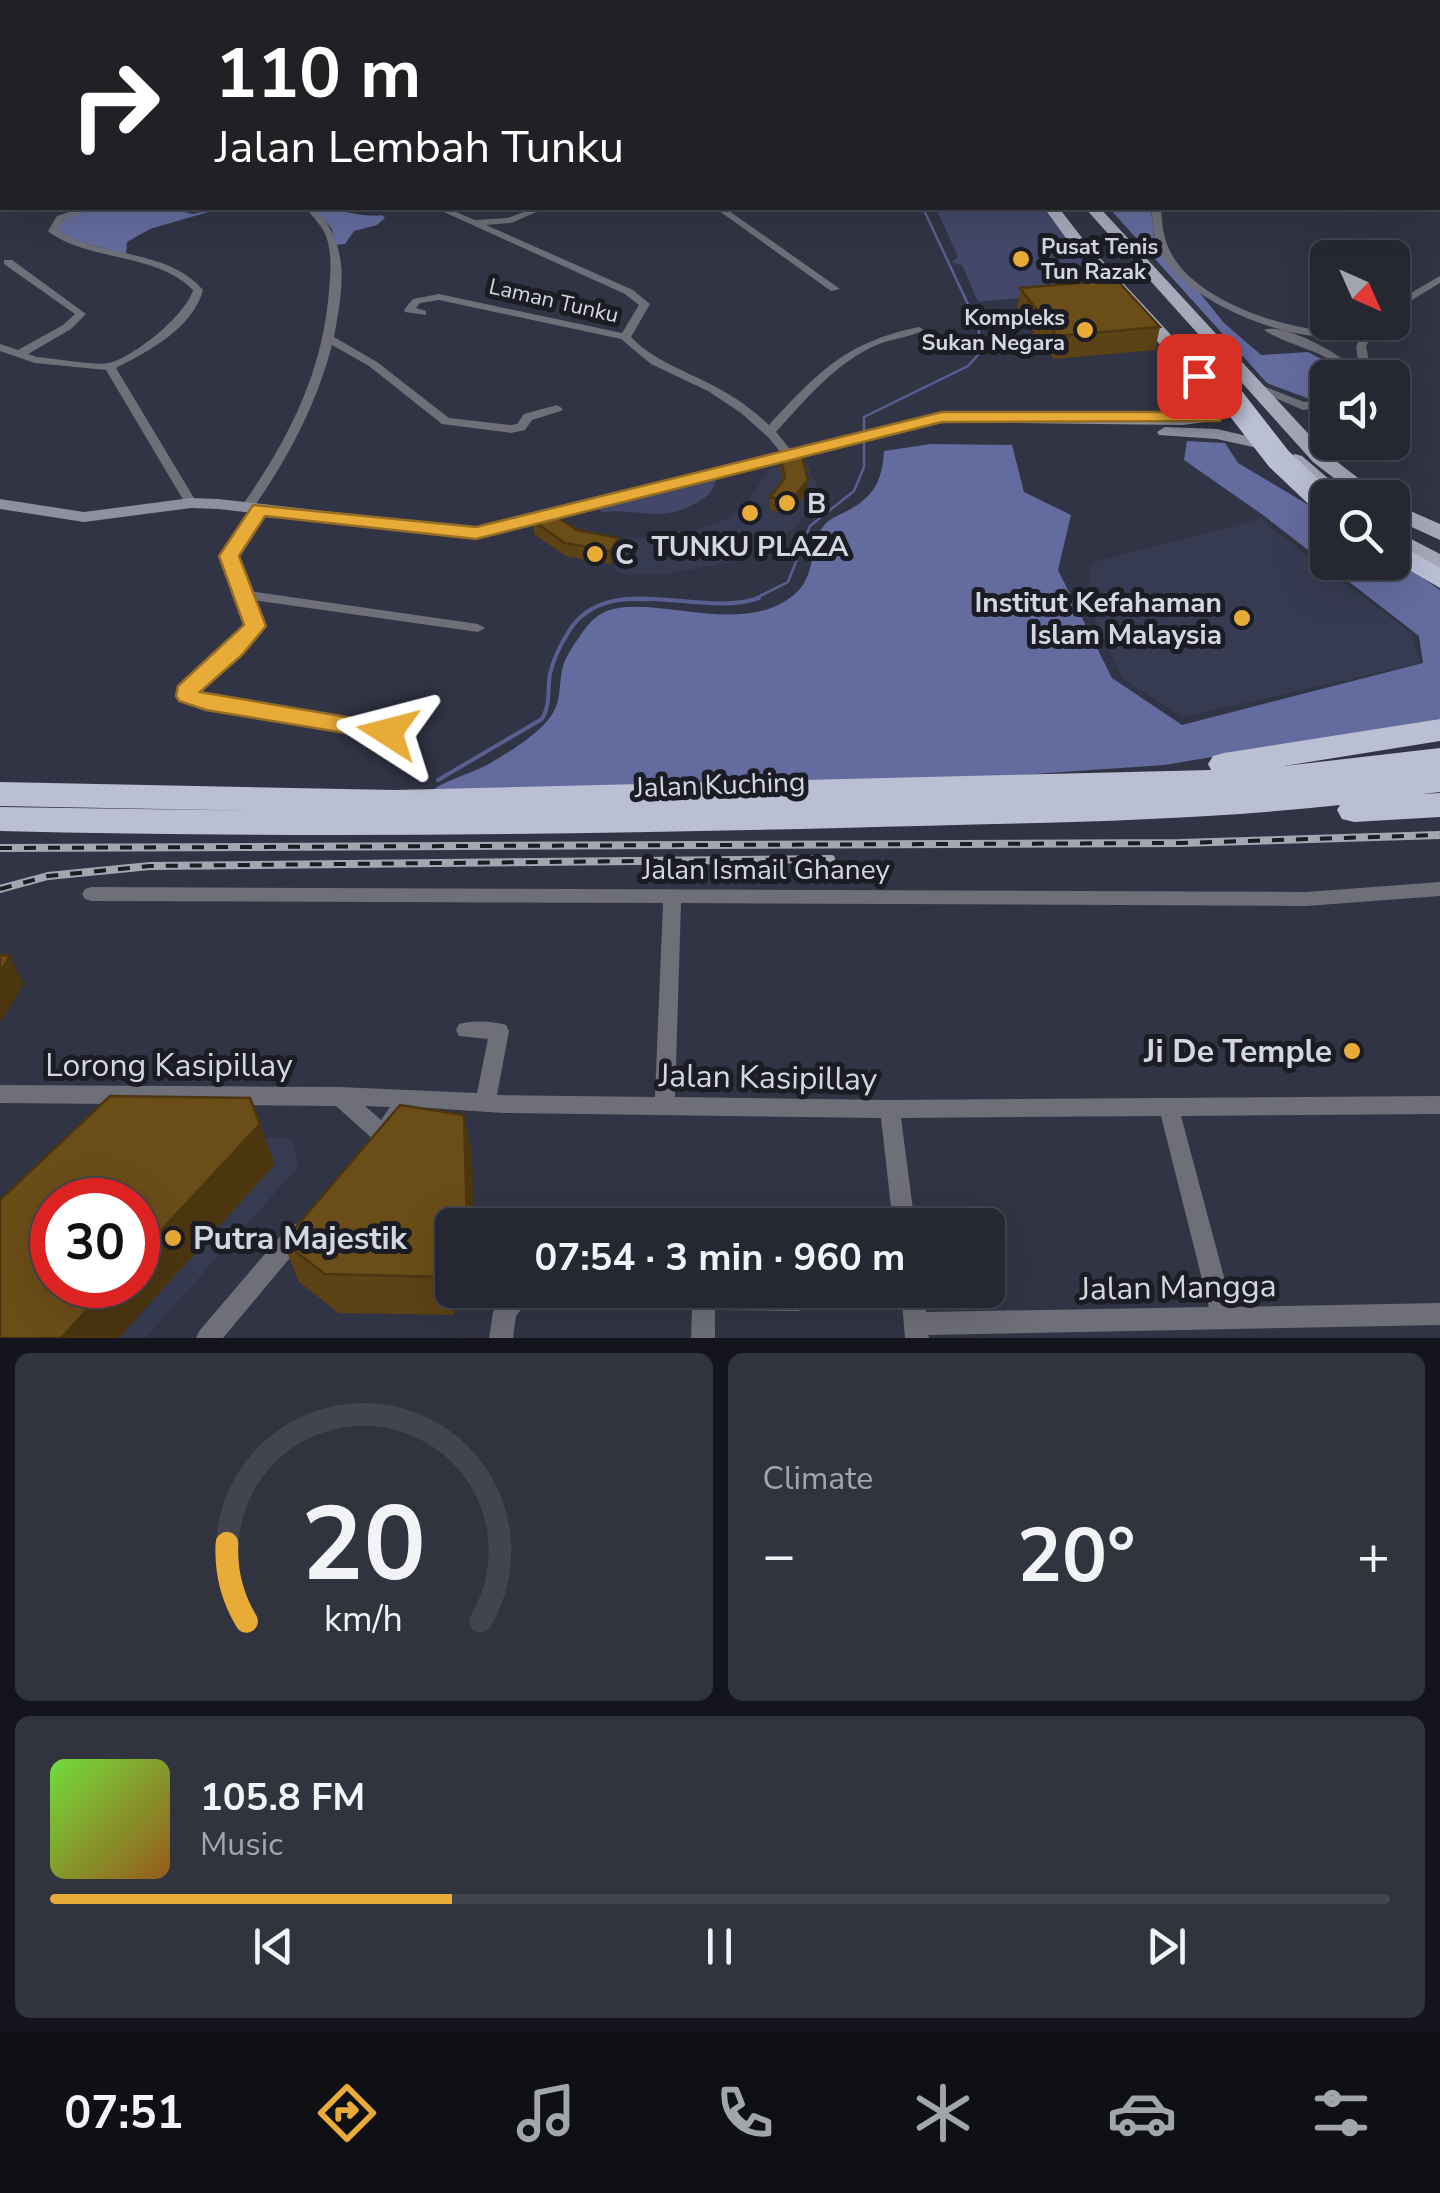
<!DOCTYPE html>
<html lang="en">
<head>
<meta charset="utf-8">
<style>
  :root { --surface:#252733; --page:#31333f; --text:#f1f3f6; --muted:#a3a5ac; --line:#42444e; --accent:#e9ab38 }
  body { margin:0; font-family:"Nunito Sans",sans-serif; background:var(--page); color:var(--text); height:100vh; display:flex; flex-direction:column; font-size:38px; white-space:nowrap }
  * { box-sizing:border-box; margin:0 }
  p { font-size:32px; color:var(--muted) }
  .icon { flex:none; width:55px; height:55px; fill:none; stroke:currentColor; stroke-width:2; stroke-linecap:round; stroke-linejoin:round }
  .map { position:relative; height:1338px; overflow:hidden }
  .details { display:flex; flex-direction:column; gap:15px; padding:15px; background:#14151c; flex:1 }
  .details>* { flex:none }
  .guide { position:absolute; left:0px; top:0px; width:1440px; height:210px; box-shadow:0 10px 40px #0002,0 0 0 2px var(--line); background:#202124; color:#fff; overflow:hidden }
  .needle { width:65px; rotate:135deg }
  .fabs { position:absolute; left:1310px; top:240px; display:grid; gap:20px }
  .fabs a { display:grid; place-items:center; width:100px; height:100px; border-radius:15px; background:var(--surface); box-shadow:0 10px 40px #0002,0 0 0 2px var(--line); font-size:50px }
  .speed { position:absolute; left:30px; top:1178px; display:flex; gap:20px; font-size:50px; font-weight:700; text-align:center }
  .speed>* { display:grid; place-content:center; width:130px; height:130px; border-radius:50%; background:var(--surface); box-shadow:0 10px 40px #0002,0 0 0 2px var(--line); line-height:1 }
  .speed .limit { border:15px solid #d22; background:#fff; color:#111 }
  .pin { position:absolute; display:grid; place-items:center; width:85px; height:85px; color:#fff; margin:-42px; border-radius:20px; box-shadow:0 5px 15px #0006 }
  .me { position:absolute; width:110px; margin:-55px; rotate:279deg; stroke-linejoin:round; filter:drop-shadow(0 0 8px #0008) }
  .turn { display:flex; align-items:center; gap:35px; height:210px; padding:0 50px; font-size:45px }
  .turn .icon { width:130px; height:130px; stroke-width:2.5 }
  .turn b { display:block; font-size:70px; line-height:85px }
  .big { font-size:75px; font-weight:700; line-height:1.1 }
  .details .card { flex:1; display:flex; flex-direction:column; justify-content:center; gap:15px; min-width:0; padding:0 35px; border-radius:15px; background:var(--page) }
  .details .dial { align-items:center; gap:0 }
  .dial svg { height:260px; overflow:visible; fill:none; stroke:var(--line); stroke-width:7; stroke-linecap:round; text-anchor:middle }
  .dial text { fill:var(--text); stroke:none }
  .song { display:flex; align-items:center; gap:30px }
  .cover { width:120px; height:120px; border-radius:15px; background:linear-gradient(135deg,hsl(100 70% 55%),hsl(30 70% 35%)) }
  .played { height:10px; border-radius:5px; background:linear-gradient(90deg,var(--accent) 30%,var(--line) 30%) }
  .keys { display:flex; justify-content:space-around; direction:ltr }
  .heat { display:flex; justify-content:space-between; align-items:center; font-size:55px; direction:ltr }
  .details .tiles { flex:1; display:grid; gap:15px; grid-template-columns:1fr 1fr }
  .card:last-child { grid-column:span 2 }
  .trip { position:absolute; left:435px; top:1208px; width:570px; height:100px; border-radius:15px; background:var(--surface); box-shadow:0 10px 40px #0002,0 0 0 2px var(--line); font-weight:700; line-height:100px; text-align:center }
  .tabs { display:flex; height:160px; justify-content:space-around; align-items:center; background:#0f1014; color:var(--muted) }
  .tabs .icon { width:70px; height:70px }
  .tabs .selected { color:var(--accent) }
  .tabs b { font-size:45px; color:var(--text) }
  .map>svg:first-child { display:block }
</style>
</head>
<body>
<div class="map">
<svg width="1440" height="1338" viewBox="0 0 1440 1338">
  <rect width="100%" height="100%" fill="#313444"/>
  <!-- built -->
  <path fill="#373b52" d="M 807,463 L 818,489 L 812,504 L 795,528 L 759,551 L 728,563 L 665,574 L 623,575 L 614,570 L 625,539 L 686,533 L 723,521 L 745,506 L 770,468 Z
    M 1259,519 L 1412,634 L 1421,663 L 1182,717 L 1123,679 L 1086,601 L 1091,563 Z
    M 135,1129 L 292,1139 L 298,1167 L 145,1338 L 0,1338 L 52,1285 L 138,1285 Z"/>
  <!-- green -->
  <path fill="#43486a" d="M 936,208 L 1043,208 L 1106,289 L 978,302 L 962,265 L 952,262 L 958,257 Z
    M 716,476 C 716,487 711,494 701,500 C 662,525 641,508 601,512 L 599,507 Z"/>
  <!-- forest -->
  <path fill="#646b9e" d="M 102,208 L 180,208 L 175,210 L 193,214 L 222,208 L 150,229 L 127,242 L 126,254 L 73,240 L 58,230 L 57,224 L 67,216 Z
    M 314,208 C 339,207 357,218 382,215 L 385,218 L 377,225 L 354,231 L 345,244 L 335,245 L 332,229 Z
    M 1109,208 L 1151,208 L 1154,236 L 1224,323 L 1261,355 L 1308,352 L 1348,373 L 1347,377 L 1328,378 L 1327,400 L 1320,403 L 1267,383 Z
    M 1187,441 L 1225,443 L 1238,463 L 1327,516 L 1328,562 L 1392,562 L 1393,557 L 1440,590 L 1440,719 L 1164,765 L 1006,776 L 426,795 C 445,779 466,776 487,765 C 506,754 534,737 548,720 C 564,701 557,684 564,663 C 569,651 584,628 594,619 C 634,582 742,646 798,591 C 817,572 809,540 827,522 C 832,518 841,514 847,511 C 874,497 882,481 884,451 L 931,444 L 1012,445 L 1024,492 L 1071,515 L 1058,570 L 1112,678 L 1182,725 L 1423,663 L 1419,636 L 1263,515 L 1184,460 Z"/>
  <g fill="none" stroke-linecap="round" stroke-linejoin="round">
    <!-- stream-far1 -->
    <path stroke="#595f91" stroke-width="2.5" d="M 1024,2 L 1036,0
      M 621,600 L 651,600
      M 752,600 L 788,582 L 810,526 L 854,491 L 864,467 L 864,417 L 968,366 L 978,355 L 979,328 L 923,208"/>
    <!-- stream -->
    <path stroke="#595f91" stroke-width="4" d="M 438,780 L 542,719 C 551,704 547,690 550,674 C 553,659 561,644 569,631 C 608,569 701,619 759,598"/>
    <!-- street -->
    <path fill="#6e6f78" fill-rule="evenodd" d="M 707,0 L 714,0 L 715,2 L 709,2 Z
      M 1080,0 L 1083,2 L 1073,1 L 1073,0 Z
      M 0,42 L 2,42 L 2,47 L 0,47 Z
      M 0,95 L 2,95 L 2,99 L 0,99 Z
      M 1438,171 L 1440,172 L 1440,178 L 1438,177 Z
      M 2,202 L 4,208 L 0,209 L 0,203 Z
      M 81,208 L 94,208 L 64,220 L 58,230 C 103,259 167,248 203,290 C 193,328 149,351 116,368 L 197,503 L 196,506 L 191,507 L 185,503 L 106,370 L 35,363 L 0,351 L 0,344 L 18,350 L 63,325 L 75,314 L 4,264 L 4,260 L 12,260 L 86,314 L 71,329 L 28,354 L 37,357 C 53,358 96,366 109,363 C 134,357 186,315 193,290 C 157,253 93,262 50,233 L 48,231 L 57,216 Z
      M 306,208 L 315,208 C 351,247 343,288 334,337 L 377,362 L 449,418 L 511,425 L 517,424 L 524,414 L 557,405 L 563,409 L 561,411 L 532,420 L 525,430 L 511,433 L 442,424 L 369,366 L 332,345 C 316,406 288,458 252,510 L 242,510 L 241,507 C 285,445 320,379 328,301 C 330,281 333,259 327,239 C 323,226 313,218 306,208 Z
      M 435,208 L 447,208 L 475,220 L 507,218 L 535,208 L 546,208 L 511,223 L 486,225 L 633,290 L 650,304 L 631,337 C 651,358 678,368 704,381 C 728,392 750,407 769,425 C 818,372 846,342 919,327 L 924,330 C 909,338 888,339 872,347 C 833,366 805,400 776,432 L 795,455 L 793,458 L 785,458 L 769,438 L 741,413 L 708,391 L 651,364 L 621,339 L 439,300 L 420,303 L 416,308 L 426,311 L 426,315 L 405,312 L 404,310 L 413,299 L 439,294 L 622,333 L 639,305 L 625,294 Z
      M 715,208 L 725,208 L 840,289 L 831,291 Z
      M 1152,208 L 1161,208 C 1162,224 1163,238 1171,253 C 1195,300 1284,330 1334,331 C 1350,332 1363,322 1379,322 L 1366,346 L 1372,378 L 1350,378 C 1329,349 1291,348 1264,330 C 1283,322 1347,356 1360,375 L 1356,346 L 1364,332 C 1309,352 1196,308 1164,259 C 1154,243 1152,226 1152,208 Z
      M 1440,276 L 1440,283 L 1392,312 L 1392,304 Z
      M 1258,384 L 1304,402 L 1328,399 L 1328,406 L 1303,410 L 1254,389 L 1254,385 Z
      M 1324,431 L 1328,431 L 1326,458 L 1320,462 L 1314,458 L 1313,446 Z
      M 260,505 L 267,509 L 236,556 L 249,591 L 478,624 L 485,628 L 478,632 L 253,600 L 262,626 L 239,653 L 195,693 L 388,727 L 394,728 L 396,732 L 394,736 L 388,737 L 206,707 L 182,700 L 179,696 L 182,687 L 229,647 L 248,625 L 222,556 L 255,506 Z
      M 1440,882 L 1440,896 L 1306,906 L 681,903 L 675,1097 L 890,1100 L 1440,1096 L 1440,1114 L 1181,1116 L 1232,1307 L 1440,1303 L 1440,1325 L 928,1335 L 929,1338 L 905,1338 L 901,1290 L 923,1290 L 926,1312 L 1209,1307 L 1161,1116 L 901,1118 L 915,1225 L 893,1225 L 881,1118 L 503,1113 L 414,1107 L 398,1127 L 390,1130 L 391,1133 L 388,1140 L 381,1142 L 374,1140 L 336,1106 L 0,1103 L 0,1085 L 339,1087 L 477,1093 L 488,1039 L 459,1036 L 456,1030 L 459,1024 C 472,1020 493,1021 506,1025 L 509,1031 L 497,1095 L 655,1097 L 663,903 L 91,901 L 85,899 L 82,894 L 85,889 L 91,887 L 1306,892 ZM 365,1106 L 390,1107 L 381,1120 Z
      M 296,1224 L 304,1227 L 307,1234 L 304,1241 L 223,1338 L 196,1338 L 200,1330 L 288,1227 Z
      M 507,1290 L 801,1290 L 806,1292 L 809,1300 L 806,1308 L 798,1311 L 715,1310 L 715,1338 L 691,1338 L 692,1310 L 522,1308 L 516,1316 L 513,1338 L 489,1338 L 493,1312 Z"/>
    <!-- secondary -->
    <path fill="#8d909d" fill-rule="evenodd" d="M 1223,398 L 1231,403 L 1220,420 L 1183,425 L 942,422 L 475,538 L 218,509 L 191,508 L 84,522 L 0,509 L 0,499 L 84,512 L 191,498 L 218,499 L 475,528 L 942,412 L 1183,415 L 1209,413 L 1217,400 Z
      M 1165,427 L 1217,429 L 1268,441 L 1270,444 L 1262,449 L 1217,439 L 1159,435 L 1157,432 Z"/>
    <!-- primary -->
    <path fill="#a5a9ba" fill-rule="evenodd" d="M 963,0 L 978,0 L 980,2 L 965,2 Z
      M 1044,208 L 1059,208 L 1086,243 L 1234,403 L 1234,411 L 1220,411 L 1074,249 Z
      M 1085,208 L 1100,208 L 1327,454 L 1384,498 L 1360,498 L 1313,462 Z
      M 1295,454 L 1302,456 L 1351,498 L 1328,498 L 1288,464 L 1285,460 Z
      M 1392,503 L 1440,524 L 1440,540 L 1392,518 Z
      M 1392,529 L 1440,554 L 1440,570 L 1392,545 Z"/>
    <!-- highway -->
    <path fill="#bbbfd4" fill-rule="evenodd" d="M 1392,540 L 1440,568 L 1440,588 L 1392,560 Z
      M 1440,719 L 1440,741 L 1284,766 L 1440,748 L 1440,792 L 1423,794 L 1440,793 L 1440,817 L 1354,822 L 1342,819 L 1337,810 L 1340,805 C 1174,823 1007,823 841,828 C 560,835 280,838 0,831 L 0,807 L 265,811 L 0,806 L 0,782 L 394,790 L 1211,770 L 1208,764 L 1213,756 L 1224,753 Z"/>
    <!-- rail casing -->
    <g stroke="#a4a6b2" stroke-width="8">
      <path id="rail" d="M 0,848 L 1180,843 L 1440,835
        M 0,889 L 48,876 L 150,866 L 831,859"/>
    </g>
    <!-- rail -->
    <use href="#rail" stroke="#1b1c24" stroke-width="4" stroke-dasharray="12" stroke-linecap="butt"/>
    <!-- highway-bridge -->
    <path stroke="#bbbfd4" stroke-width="25" d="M 1215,377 L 1279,459 L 1317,495"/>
  </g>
  <!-- wall -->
  <path fill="#5c4214" d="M 215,0 L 268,0 L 268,2 L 215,2 Z
    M 1438,25 L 1440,25 L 1440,60 L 1438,59 Z
    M 1438,106 L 1440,106 L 1440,159 L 1438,159 Z
    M 1020,288 L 1160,327 L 1155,350 L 1054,359 L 1017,311 Z
    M 780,456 L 808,480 L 807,492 L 790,515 L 770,510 L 770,497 L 783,481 L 780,468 Z
    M 533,521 L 577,530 L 620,551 L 611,564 L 566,556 L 534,534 Z
    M 464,1115 L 472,1155 L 454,1315 L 339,1313 L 299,1282 L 283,1242 Z"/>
  <!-- shaded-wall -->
  <path fill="#4b3610" d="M 99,0 L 119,0 L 106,2 L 100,2 Z
    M 250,0 L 268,0 L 268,2 L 238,2 Z
    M 808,480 L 807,492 L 790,515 L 790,502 Z
    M 619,538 L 620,551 L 611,564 L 610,551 Z
    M 10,956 L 24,984 L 0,1023 L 0,972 Z
    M 464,1115 L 472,1155 L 474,1225 L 467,1225 Z
    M 260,1124 L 275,1164 L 119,1338 L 61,1338 L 110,1285 L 138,1285 L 138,1255 Z
    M 452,1266 L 452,1290 L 473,1290 L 454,1315 L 444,1277 Z"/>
  <!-- building -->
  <path fill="#6b4d17" stroke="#4b3610" stroke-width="2.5" d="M 1438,106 L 1440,106 L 1440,123 L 1438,124 Z
    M 1117,280 L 1160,327 L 1057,336 L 1020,288 Z
    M 802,455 L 808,480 L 790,502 L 770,497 L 785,478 L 780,456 Z
    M 551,513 L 577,530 L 619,538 L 610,551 L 565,543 L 533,521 Z
    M 0,955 L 10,956 L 0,972 Z
    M 110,1096 L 250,1098 L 260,1124 L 138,1255 L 138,1200 L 52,1200 L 52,1285 L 110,1285 L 61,1338 L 0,1338 L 0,1200 Z
    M 400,1105 L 464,1115 L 467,1225 L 452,1225 L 452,1266 L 444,1277 L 325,1274 L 283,1242 Z"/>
  <!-- route -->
  <path fill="#e9ab38" stroke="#976f24" stroke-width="2.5" d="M 1199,371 L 1205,373 L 1232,403 L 1220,421 L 942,422 L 476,539 L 265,516 L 239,556 L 266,626 L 242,655 L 200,692 L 388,724 L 400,732 L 388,740 L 206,710 L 179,701 L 176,696 L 178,686 L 244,625 L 219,556 L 253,505 L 476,527 L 942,412 L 1208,412 L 1214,403 L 1190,376 Z"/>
  <!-- markers -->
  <g fill="#e9ab38" stroke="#1b1c24" stroke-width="4">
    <circle cx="1021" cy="259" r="10"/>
    <circle cx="1085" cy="330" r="10"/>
    <circle cx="787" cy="503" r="10"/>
    <circle cx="750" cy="513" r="10"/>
    <circle cx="595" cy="554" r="10"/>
    <circle cx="1242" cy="618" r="10"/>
    <circle cx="1352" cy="1051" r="10"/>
    <circle cx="173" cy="1238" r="10"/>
  </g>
  <g text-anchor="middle" stroke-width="10" stroke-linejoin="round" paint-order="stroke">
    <!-- far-poi labels -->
    <g font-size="22" font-weight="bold" fill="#d4d6e1" stroke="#1b1c24" text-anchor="start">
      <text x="1041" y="254">Pusat Tenis<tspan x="1041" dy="25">Tun Razak</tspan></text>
      <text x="1065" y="325" text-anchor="end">Kompleks<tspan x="1065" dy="25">Sukan Negara</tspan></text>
    </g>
    <!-- far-street labels -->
    <g font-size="22" fill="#d4d6e1" stroke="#1b1c24">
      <text transform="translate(554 300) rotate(13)" y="8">Laman Tunku</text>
    </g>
    <!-- poi labels -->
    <g font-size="28" font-weight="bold" fill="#d4d6e1" stroke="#1b1c24" text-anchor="start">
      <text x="807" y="513">B</text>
      <text x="750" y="556" text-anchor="middle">TUNKU PLAZA</text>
      <text x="615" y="564">C</text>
      <text x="1222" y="612" text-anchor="end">Institut Kefahaman<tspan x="1222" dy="32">Islam Malaysia</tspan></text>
    </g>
    <!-- street labels -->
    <g font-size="28" fill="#d4d6e1" stroke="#1b1c24">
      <text transform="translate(720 784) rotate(-2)" y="10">Jalan Kuching</text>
      <text x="766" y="879">Jalan Ismail Ghaney</text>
    </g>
    <!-- near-poi labels -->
    <g font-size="32" font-weight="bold" fill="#d4d6e1" stroke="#1b1c24" text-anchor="end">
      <text x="1332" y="1062">Ji De Temple</text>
      <text x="193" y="1249" text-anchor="start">Putra Majestik</text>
    </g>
    <!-- near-street labels -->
    <g font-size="32" fill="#d4d6e1" stroke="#1b1c24">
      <text x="169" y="1076">Lorong Kasipillay</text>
      <text transform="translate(768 1077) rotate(1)" y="11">Jalan Kasipillay</text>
      <text transform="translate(1178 1287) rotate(-1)" y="11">Jalan Mangga</text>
    </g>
  </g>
</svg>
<div class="fabs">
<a><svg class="needle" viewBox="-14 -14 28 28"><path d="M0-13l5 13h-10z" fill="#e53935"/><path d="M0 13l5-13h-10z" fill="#a3a5ac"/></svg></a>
<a><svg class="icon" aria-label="sound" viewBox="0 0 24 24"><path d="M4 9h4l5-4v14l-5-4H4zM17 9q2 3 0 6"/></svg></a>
<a><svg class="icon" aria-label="search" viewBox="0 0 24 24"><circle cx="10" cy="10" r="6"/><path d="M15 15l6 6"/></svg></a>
</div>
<div class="speed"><div class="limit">30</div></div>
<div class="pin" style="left:1199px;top:376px;background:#d93025"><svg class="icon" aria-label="arrive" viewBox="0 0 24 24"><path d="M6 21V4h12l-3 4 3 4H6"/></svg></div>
<svg class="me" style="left:388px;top:732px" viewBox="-20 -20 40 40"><path d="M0-17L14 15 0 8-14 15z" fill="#e9ab38" stroke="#fff" stroke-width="4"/></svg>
<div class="trip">07:54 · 3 min · 960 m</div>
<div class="guide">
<div class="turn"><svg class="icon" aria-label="right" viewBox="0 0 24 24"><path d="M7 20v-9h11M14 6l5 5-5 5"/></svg><div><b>110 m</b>Jalan Lembah Tunku</div></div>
</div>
</div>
<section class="details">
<div class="tiles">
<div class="card dial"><svg viewBox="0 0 100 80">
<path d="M14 69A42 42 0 1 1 86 69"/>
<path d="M14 69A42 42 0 0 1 8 45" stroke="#e9ab38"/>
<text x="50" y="56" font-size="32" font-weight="700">20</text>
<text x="50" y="72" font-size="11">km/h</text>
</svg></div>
<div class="card"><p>Climate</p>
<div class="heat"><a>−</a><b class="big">20°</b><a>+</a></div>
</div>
<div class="card">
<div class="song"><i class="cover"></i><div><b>105.8 FM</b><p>Music</p></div></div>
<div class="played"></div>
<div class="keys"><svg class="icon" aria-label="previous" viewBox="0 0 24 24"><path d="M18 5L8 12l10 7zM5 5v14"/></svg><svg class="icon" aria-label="pause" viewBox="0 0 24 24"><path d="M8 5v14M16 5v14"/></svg><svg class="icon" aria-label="next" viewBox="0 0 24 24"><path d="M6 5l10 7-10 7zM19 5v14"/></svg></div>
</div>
</div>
</section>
<nav class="tabs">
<b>07:51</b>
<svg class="icon selected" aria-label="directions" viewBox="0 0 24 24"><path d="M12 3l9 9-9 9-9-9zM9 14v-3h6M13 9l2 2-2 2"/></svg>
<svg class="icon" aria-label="music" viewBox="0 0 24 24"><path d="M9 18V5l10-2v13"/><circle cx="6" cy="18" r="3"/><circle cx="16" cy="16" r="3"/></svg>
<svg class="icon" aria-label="phone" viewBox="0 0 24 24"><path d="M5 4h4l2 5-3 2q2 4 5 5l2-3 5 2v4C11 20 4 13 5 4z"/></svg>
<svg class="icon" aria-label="climate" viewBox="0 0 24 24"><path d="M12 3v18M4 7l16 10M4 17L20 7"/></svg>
<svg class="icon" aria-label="car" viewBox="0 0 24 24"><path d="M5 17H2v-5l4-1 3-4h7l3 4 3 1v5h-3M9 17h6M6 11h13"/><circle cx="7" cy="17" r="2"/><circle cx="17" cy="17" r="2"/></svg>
<svg class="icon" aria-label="filters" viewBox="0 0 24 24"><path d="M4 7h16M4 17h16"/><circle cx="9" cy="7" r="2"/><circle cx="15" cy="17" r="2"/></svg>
</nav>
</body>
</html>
